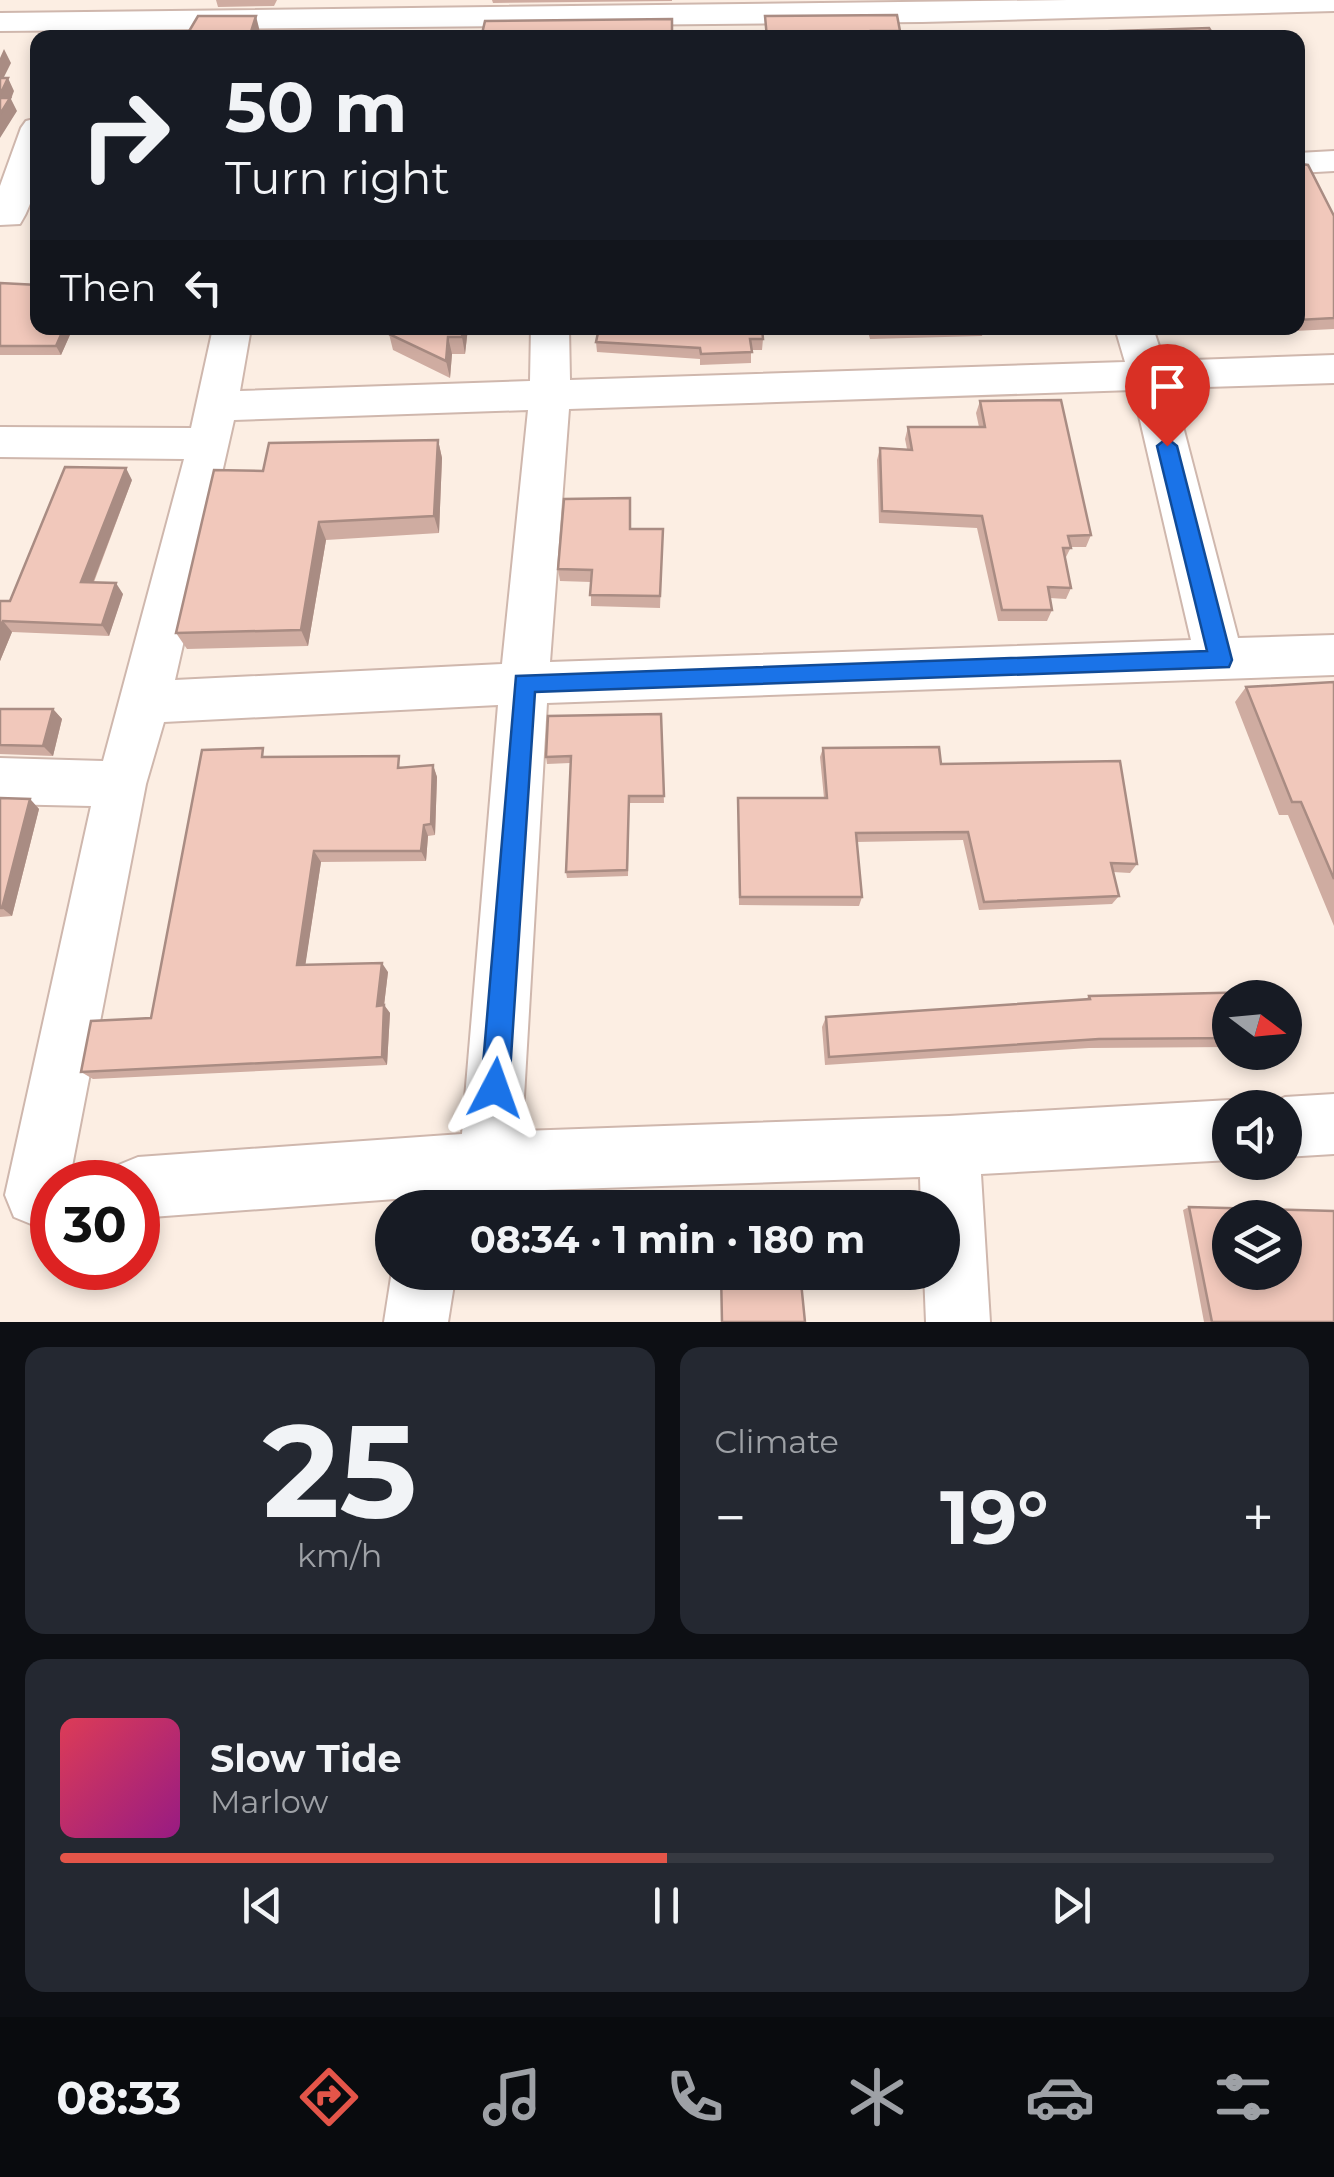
<!DOCTYPE html>
<html lang="en">
<head>
<meta charset="utf-8">
<style>
  :root { --surface:#171b24; --page:#242831; --text:#f1f3f6; --muted:#9ea1a6; --line:#363941; --accent:#e45549 }
  body { margin:0; font-family:Montserrat,sans-serif; background:var(--page); color:var(--text); height:100vh; display:flex; flex-direction:column; font-size:38px; white-space:nowrap }
  * { box-sizing:border-box; margin:0 }
  p { font-size:32px; color:var(--muted) }
  .icon { flex:none; width:55px; height:55px; fill:none; stroke:currentColor; stroke-width:2; stroke-linecap:round; stroke-linejoin:round }
  .map { position:relative; height:1322px; overflow:hidden }
  .sheet { display:flex; flex-direction:column; gap:25px; padding:25px; background:#0d0f14; flex:1 }
  .sheet>* { flex:none }
  .hud { position:absolute; left:30px; top:30px; width:1275px; height:305px; border-radius:20px; box-shadow:0 5px 15px #0003; background:#171b24; color:var(--text); overflow:hidden }
  .needle { width:65px; rotate:106deg }
  .buttons { position:absolute; left:1212px; top:980px; display:grid; gap:20px }
  .buttons a { display:grid; place-items:center; width:90px; height:90px; border-radius:50%; background:var(--surface); box-shadow:0 5px 15px #0003; font-size:50px }
  .speed { position:absolute; left:30px; top:1160px; display:flex; gap:20px; font-size:50px; font-weight:700; text-align:center }
  .speed>* { display:grid; place-content:center; width:130px; height:130px; border-radius:50%; background:var(--surface); box-shadow:0 5px 15px #0003; line-height:1 }
  .speed .limit { border:15px solid #d22; background:#fff; color:#111 }
  .pin { position:absolute; display:grid; place-items:center; width:85px; height:85px; color:#fff; margin:-102px -42px; border-radius:50% 50% 50% 0; rotate:-45deg; box-shadow:0 0 10px #0007 }
  .pin .icon { rotate:45deg }
  .me { position:absolute; width:110px; margin:-55px; rotate:4deg; stroke-linejoin:round; filter:drop-shadow(0 0 8px #0008) }
  .turn { display:flex; align-items:center; gap:35px; height:210px; padding:0 30px; font-size:45px }
  .turn .icon { width:130px; height:130px; stroke-width:2.5 }
  .turn b { display:block; font-size:70px; line-height:85px }
  .then { display:flex; align-items:center; height:95px; padding:0 30px; background:#0003; gap:20px; font-size:38px }
  .big { font-size:75px; font-weight:700; line-height:1.1 }
  .sheet .card { flex:1; display:flex; flex-direction:column; justify-content:center; gap:15px; min-width:0; padding:0 35px; border-radius:20px; background:var(--page) }
  .sheet .dial { align-items:center; gap:0 }
  .dial b { font-size:130px; line-height:1 }
  .song { display:flex; align-items:center; gap:30px }
  .cover { width:120px; height:120px; border-radius:15px; background:linear-gradient(135deg,hsl(350 70% 55%),hsl(310 70% 35%)) }
  .played { height:10px; border-radius:5px; background:linear-gradient(90deg,var(--accent) 50%,var(--line) 50%) }
  .keys { display:flex; justify-content:space-around; direction:ltr }
  .heat { display:flex; justify-content:space-between; align-items:center; font-size:55px; direction:ltr }
  .sheet .tiles { flex:1; display:grid; gap:25px; grid-template-columns:1fr 1fr }
  .card:last-child { grid-column:span 2 }
  .trip { position:absolute; left:375px; top:1190px; width:585px; height:100px; border-radius:50px; background:var(--surface); box-shadow:0 5px 15px #0003; font-weight:700; line-height:100px; text-align:center }
  .tabs { display:flex; height:160px; justify-content:space-around; align-items:center; background:#090b0e; color:var(--muted) }
  .tabs .icon { width:70px; height:70px }
  .tabs .selected { color:var(--accent) }
  .tabs b { font-size:45px; color:var(--text) }
  .map>svg:first-child { display:block }
</style>
</head>
<body>
<div class="map">
<svg width="1334" height="1322" viewBox="0 0 1334 1322">
  <rect width="100%" height="100%" fill="#fceee3"/>
  <g fill="none" stroke-linecap="round" stroke-linejoin="round">
    <!-- street casing -->
    <g stroke="#cfb7ad" stroke-width="4">
      <path id="street" d="M 1068,0 L 1334,0 L 1334,11 L 922,22 L 0,31 L 0,13 Z
        M 38,118 C 38,155 41,192 20,224 L 0,225 L 0,186 L 21,128 L 26,121 Z
        M 1334,151 L 1334,171 L 1298,173 L 1298,153 Z
        M 213,328 L 251,328 L 240,391 L 530,381 L 531,328 L 569,328 L 570,380 L 1125,362 L 1115,328 L 1153,328 L 1164,361 L 1334,355 L 1334,383 L 1173,388 L 1238,638 L 1334,635 L 1334,675 L 547,703 L 522,1131 L 949,1116 L 1230,1100 L 1248,1108 L 1230,1108 L 1230,1160 L 981,1174 L 990,1322 L 926,1322 L 924,1272 L 942,1272 L 942,1208 L 921,1208 L 920,1177 L 490,1192 L 138,1218 L 138,1182 L 110,1182 L 116,1166 L 138,1157 L 462,1134 L 498,705 L 164,722 L 146,784 L 69,1182 L 52,1182 L 52,1219 L 36,1226 L 14,1217 L 5,1195 L 91,806 L 0,804 L 0,758 L 103,761 L 184,459 L 0,457 L 0,427 L 191,428 ZM 1133,390 L 1191,640 L 550,662 L 569,409 ZM 528,410 L 502,664 L 175,680 L 234,420 Z
        M 1334,1094 L 1334,1154 L 1285,1157 L 1285,1108 L 1264,1106 L 1285,1097 Z
        M 392,1271 L 456,1272 L 448,1322 L 384,1322 Z"/>
    </g>
    <!-- street -->
    <use href="#street" fill="#fff" fill-rule="evenodd"/>
  </g>
  <!-- wall -->
  <path fill="#cfaca1" d="M 216,0 L 277,0 L 274,6 L 218,7 Z
    M 492,0 L 672,0 L 672,1 L 493,3 Z
    M 765,16 L 900,31 L 899,38 L 765,38 Z
    M 1298,144 L 1301,164 L 1334,216 L 1334,329 L 1258,333 L 1255,328 L 1298,328 Z
    M 0,283 L 73,328 L 61,355 L 0,355 Z
    M 468,328 L 465,354 L 452,354 L 450,378 L 393,350 L 389,334 Z
    M 867,328 L 984,328 L 982,336 L 870,339 Z
    M 763,339 L 762,350 L 751,350 L 751,363 L 700,365 L 700,359 L 597,352 L 596,342 Z
    M 980,401 L 1091,535 L 1086,547 L 1071,547 L 1065,559 L 1071,588 L 1066,599 L 1050,598 L 1052,610 L 1047,621 L 998,621 L 977,528 L 879,523 L 877,460 L 880,448 L 907,449 L 905,439 L 908,427 L 979,427 L 976,413 Z
    M 438,440 L 442,458 L 439,533 L 326,540 L 308,646 L 187,649 L 176,633 L 263,471 Z
    M 132,480 L 94,582 L 123,594 L 109,636 L 12,632 L 0,661 L 0,601 L 10,601 Z
    M 630,529 L 663,529 L 660,608 L 591,606 L 591,582 L 560,581 L 558,569 Z
    M 1334,682 L 1334,926 L 1288,815 L 1279,815 L 1235,702 L 1246,687 Z
    M 0,709 L 53,709 L 62,719 L 53,756 L 0,754 Z
    M 661,714 L 664,803 L 629,803 L 628,876 L 567,878 L 566,872 L 570,763 L 547,764 L 546,757 Z
    M 823,748 L 941,764 L 1137,864 L 1130,873 L 1113,872 L 1119,896 L 1112,904 L 979,910 L 963,840 L 856,842 L 862,897 L 859,906 L 739,905 L 738,798 L 824,798 L 820,757 Z
    M 269,757 L 404,767 L 433,765 L 437,777 L 435,835 L 428,836 L 426,861 L 321,862 L 305,965 L 388,972 L 384,1005 L 390,1013 L 387,1065 L 93,1079 L 81,1072 L 151,1018 Z
    M 0,798 L 30,799 L 39,809 L 12,916 L 0,917 Z
    M 1089,996 L 1230,998 L 1230,1047 L 1089,1048 L 825,1065 L 822,1027 L 826,1017 L 1086,999 Z
    M 1189,1207 L 1334,1322 L 1204,1322 L 1183,1210 Z"/>
  <!-- shaded-wall -->
  <path fill="#a98c83" d="M 256,16 L 260,32 L 259,38 L 249,38 Z
    M 4,49 L 11,63 L 0,85 L 0,58 Z
    M 8,78 L 14,91 L 11,99 L 17,111 L 0,138 L 0,95 Z
    M 64,328 L 73,328 L 61,355 L 56,346 Z
    M 463,328 L 468,328 L 465,354 L 462,337 Z
    M 448,337 L 452,354 L 450,378 L 446,361 Z
    M 438,440 L 442,458 L 439,533 L 434,516 Z
    M 126,468 L 132,480 L 89,593 L 81,582 Z
    M 319,522 L 326,540 L 308,646 L 301,630 Z
    M 116,583 L 123,594 L 109,636 L 102,625 Z
    M 3,621 L 12,632 L 0,661 L 0,628 Z
    M 53,709 L 62,719 L 53,756 L 43,746 Z
    M 433,765 L 437,777 L 435,835 L 431,824 Z
    M 30,799 L 39,809 L 12,916 L 2,908 Z
    M 424,825 L 428,836 L 426,861 L 421,851 Z
    M 314,851 L 321,862 L 304,974 L 297,965 Z
    M 382,963 L 388,972 L 383,1014 L 377,1006 Z
    M 384,1005 L 390,1013 L 387,1065 L 382,1057 Z"/>
  <!-- building -->
  <path fill="#f1c8bb" stroke="#a98c83" stroke-width="2.5" fill-rule="evenodd" d="M 897,15 L 900,31 L 871,31 L 872,38 L 767,38 L 765,16 Z
    M 198,16 L 256,16 L 249,38 L 185,38 Z
    M 672,19 L 672,38 L 481,38 L 485,21 Z
    M 1209,28 L 1215,38 L 1055,38 L 1053,33 Z
    M 0,78 L 8,78 L 0,95 Z
    M 0,98 L 10,98 L 0,114 Z
    M 1298,144 L 1300,149 L 1301,164 L 1308,165 L 1334,216 L 1334,318 L 1298,320 Z
    M 0,283 L 38,285 L 38,328 L 64,328 L 56,346 L 0,346 Z
    M 389,328 L 463,328 L 462,337 L 448,337 L 446,361 L 389,334 Z
    M 599,328 L 762,328 L 763,339 L 750,339 L 752,352 L 701,354 L 700,348 L 596,342 Z
    M 1061,400 L 1091,535 L 1068,536 L 1071,548 L 1063,548 L 1071,588 L 1048,587 L 1052,610 L 1002,610 L 982,516 L 882,511 L 880,448 L 912,450 L 908,427 L 985,427 L 980,401 Z
    M 438,440 L 434,516 L 319,522 L 301,630 L 176,633 L 214,470 L 263,471 L 269,443 Z
    M 65,467 L 126,468 L 81,582 L 116,583 L 102,625 L 3,621 L 0,628 L 0,601 L 10,601 Z
    M 630,498 L 630,529 L 663,529 L 660,596 L 590,595 L 592,570 L 558,569 L 564,499 Z
    M 1334,682 L 1334,879 L 1301,802 L 1292,802 L 1246,687 Z
    M 0,709 L 53,709 L 43,746 L 0,745 Z
    M 661,714 L 664,796 L 629,796 L 627,870 L 566,872 L 571,756 L 546,757 L 548,716 Z
    M 939,747 L 941,764 L 1120,761 L 1137,864 L 1111,863 L 1119,896 L 984,902 L 968,832 L 856,833 L 862,897 L 740,897 L 738,798 L 827,798 L 823,748 Z
    M 263,748 L 262,757 L 399,756 L 398,768 L 433,765 L 431,824 L 424,825 L 421,851 L 314,851 L 297,965 L 382,963 L 377,1006 L 384,1005 L 382,1057 L 81,1072 L 91,1021 L 151,1018 L 202,750 Z
    M 0,798 L 30,799 L 2,908 L 0,908 Z
    M 1257,992 L 1259,998 L 1230,998 L 1230,1038 L 1099,1039 L 829,1057 L 826,1017 L 1090,999 L 1089,996 Z
    M 1189,1207 L 1334,1211 L 1334,1322 L 1212,1322 ZM 1230,1218 L 1285,1218 L 1285,1272 L 1230,1272 Z
    M 721,1272 L 800,1272 L 805,1322 L 722,1322 Z"/>
  <!-- route -->
  <path fill="#1a73e8" stroke="#114b97" stroke-width="2.5" d="M 1167,438 L 1177,446 L 1232,660 L 1229,667 L 535,692 L 509,1088 L 505,1098 L 495,1102 L 485,1098 L 481,1088 L 516,676 L 1207,651 L 1157,446 Z"/>
</svg>
<div class="buttons">
<a><svg class="needle" viewBox="-14 -14 28 28"><path d="M0-13l5 13h-10z" fill="#e53935"/><path d="M0 13l5-13h-10z" fill="#9ea1a6"/></svg></a>
<a><svg class="icon" aria-label="sound" viewBox="0 0 24 24"><path d="M4 9h4l5-4v14l-5-4H4zM17 9q2 3 0 6"/></svg></a>
<a><svg class="icon" aria-label="layers" viewBox="0 0 24 24"><path d="M12 4l9 5-9 5-9-5zM3 14l9 5 9-5"/></svg></a>
</div>
<div class="speed"><div class="limit">30</div></div>
<div class="pin" style="left:1167px;top:446px;background:#d93025"><svg class="icon" aria-label="arrive" viewBox="0 0 24 24"><path d="M6 21V4h12l-3 4 3 4H6"/></svg></div>
<svg class="me" style="left:495px;top:1088px" viewBox="-20 -20 40 40"><path d="M0-17L14 15 0 8-14 15z" fill="#1a73e8" stroke="#fff" stroke-width="4"/></svg>
<div class="trip">08:34 · 1 min · 180 m</div>
<div class="hud">
<div class="turn"><svg class="icon" aria-label="right" viewBox="0 0 24 24"><path d="M7 20v-9h11M14 6l5 5-5 5"/></svg><div><b>50 m</b>Turn right</div></div>
<div class="then">Then<svg class="icon" aria-label="left" viewBox="0 0 24 24"><path d="M17 20v-9H6M10 6l-5 5 5 5"/></svg></div>
</div>
</div>
<section class="sheet">
<div class="tiles">
<div class="card dial"><b>25</b><p>km/h</p></div>
<div class="card"><p>Climate</p>
<div class="heat"><a>−</a><b class="big">19°</b><a>+</a></div>
</div>
<div class="card">
<div class="song"><i class="cover"></i><div><b>Slow Tide</b><p>Marlow</p></div></div>
<div class="played"></div>
<div class="keys"><svg class="icon" aria-label="previous" viewBox="0 0 24 24"><path d="M18 5L8 12l10 7zM5 5v14"/></svg><svg class="icon" aria-label="pause" viewBox="0 0 24 24"><path d="M8 5v14M16 5v14"/></svg><svg class="icon" aria-label="next" viewBox="0 0 24 24"><path d="M6 5l10 7-10 7zM19 5v14"/></svg></div>
</div>
</div>
</section>
<nav class="tabs">
<b>08:33</b>
<svg class="icon selected" aria-label="directions" viewBox="0 0 24 24"><path d="M12 3l9 9-9 9-9-9zM9 14v-3h6M13 9l2 2-2 2"/></svg>
<svg class="icon" aria-label="music" viewBox="0 0 24 24"><path d="M9 18V5l10-2v13"/><circle cx="6" cy="18" r="3"/><circle cx="16" cy="16" r="3"/></svg>
<svg class="icon" aria-label="phone" viewBox="0 0 24 24"><path d="M5 4h4l2 5-3 2q2 4 5 5l2-3 5 2v4C11 20 4 13 5 4z"/></svg>
<svg class="icon" aria-label="climate" viewBox="0 0 24 24"><path d="M12 3v18M4 7l16 10M4 17L20 7"/></svg>
<svg class="icon" aria-label="car" viewBox="0 0 24 24"><path d="M5 17H2v-5l4-1 3-4h7l3 4 3 1v5h-3M9 17h6M6 11h13"/><circle cx="7" cy="17" r="2"/><circle cx="17" cy="17" r="2"/></svg>
<svg class="icon" aria-label="filters" viewBox="0 0 24 24"><path d="M4 7h16M4 17h16"/><circle cx="9" cy="7" r="2"/><circle cx="15" cy="17" r="2"/></svg>
</nav>
</body>
</html>
